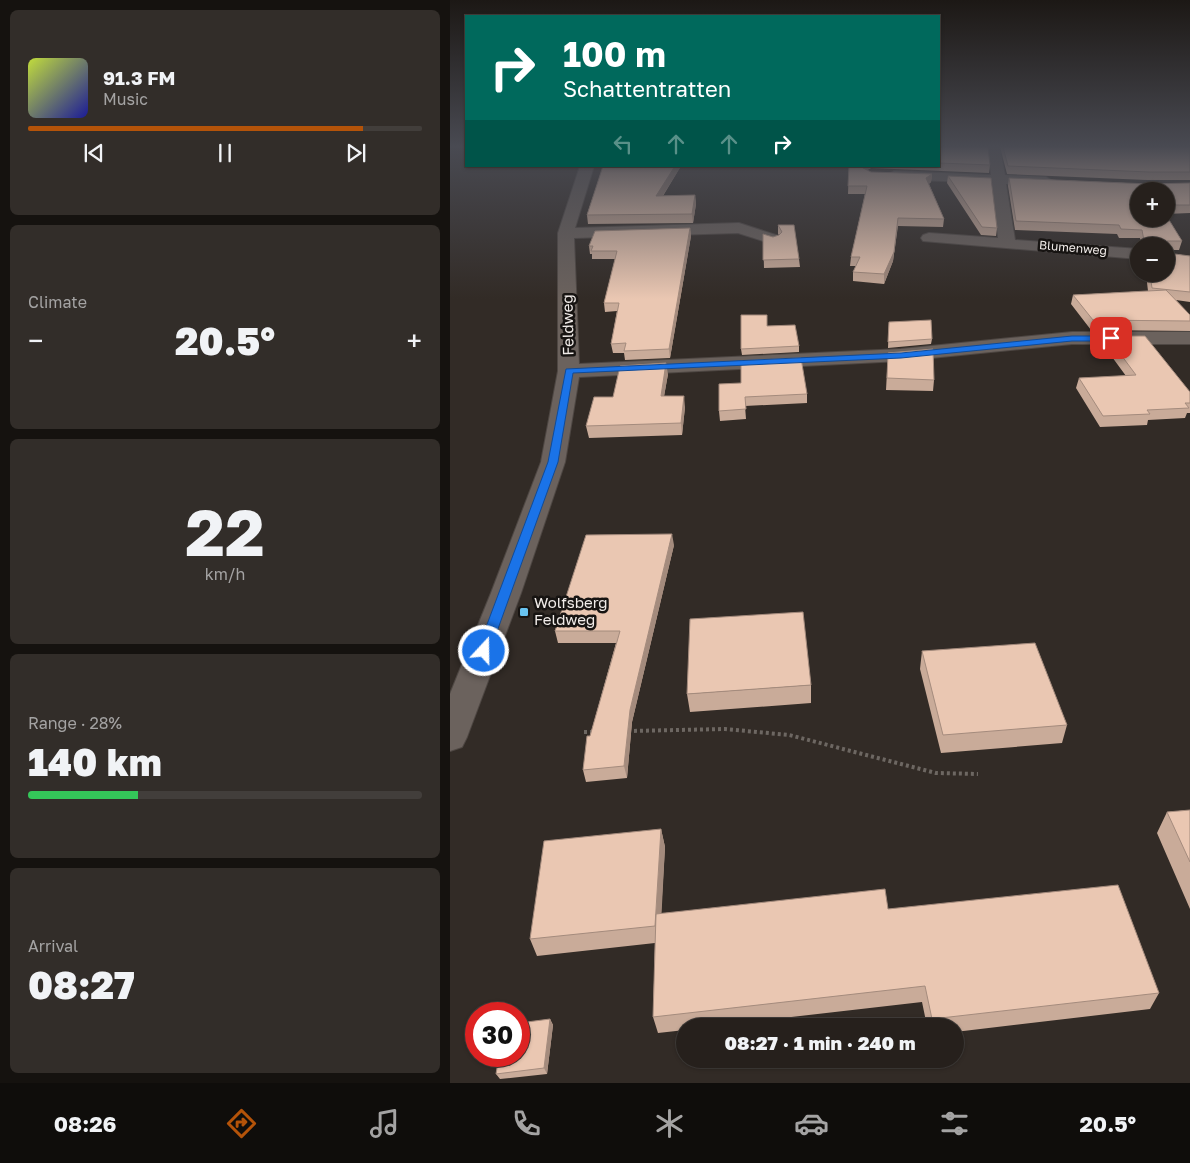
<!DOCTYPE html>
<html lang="en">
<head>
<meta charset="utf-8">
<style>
  :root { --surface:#26201c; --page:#322d29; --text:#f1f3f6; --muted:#a4a3a3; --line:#423e3b; --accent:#b45309 }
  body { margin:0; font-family:"Golos Text",sans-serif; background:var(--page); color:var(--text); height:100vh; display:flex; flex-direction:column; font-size:19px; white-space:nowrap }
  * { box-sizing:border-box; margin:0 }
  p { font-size:16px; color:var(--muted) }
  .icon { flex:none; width:28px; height:28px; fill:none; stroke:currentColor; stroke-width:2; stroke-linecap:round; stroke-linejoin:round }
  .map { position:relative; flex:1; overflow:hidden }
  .details { display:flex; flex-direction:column; gap:10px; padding:10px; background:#15120f; width:450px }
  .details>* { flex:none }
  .hud { position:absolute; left:15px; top:15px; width:475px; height:152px; border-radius:0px; box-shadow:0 1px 4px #0004,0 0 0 1px var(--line); background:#00695c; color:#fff; overflow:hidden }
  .controls { position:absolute; left:680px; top:182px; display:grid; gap:10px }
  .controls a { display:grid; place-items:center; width:45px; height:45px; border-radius:50%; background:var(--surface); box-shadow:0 1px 4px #0004,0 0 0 1px var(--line); font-size:25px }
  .speed { position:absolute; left:15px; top:1002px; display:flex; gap:10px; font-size:25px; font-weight:700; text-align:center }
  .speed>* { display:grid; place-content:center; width:65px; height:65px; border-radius:50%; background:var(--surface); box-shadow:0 1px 4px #0004,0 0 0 1px var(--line); line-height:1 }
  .speed .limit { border:8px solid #d22; background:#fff; color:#111 }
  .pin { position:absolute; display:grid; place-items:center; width:42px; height:42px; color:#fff; margin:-21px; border-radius:10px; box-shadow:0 2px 8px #0006 }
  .me { position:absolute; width:55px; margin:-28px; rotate:21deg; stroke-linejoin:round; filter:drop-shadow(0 0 4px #0008) }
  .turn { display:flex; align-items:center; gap:18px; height:105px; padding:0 15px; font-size:22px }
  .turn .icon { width:65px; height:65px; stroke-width:2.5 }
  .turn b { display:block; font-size:35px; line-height:42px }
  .lanes { display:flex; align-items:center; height:48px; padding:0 15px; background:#0003; justify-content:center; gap:25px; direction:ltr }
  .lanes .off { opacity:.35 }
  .big { font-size:38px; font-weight:800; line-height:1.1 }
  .details .widget { flex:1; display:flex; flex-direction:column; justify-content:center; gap:8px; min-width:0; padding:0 18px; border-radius:8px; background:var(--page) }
  .details .dial { align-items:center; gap:0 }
  .dial b { font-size:65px; line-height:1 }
  .song { display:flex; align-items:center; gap:15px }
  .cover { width:60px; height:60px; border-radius:8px; background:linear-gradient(135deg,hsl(70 70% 55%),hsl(240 70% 35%)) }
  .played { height:5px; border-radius:2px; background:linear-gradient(90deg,var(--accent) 85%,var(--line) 85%) }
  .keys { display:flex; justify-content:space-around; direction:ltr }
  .heat { display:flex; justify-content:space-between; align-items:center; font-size:28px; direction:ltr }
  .charge { height:8px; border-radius:4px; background:linear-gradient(90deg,#34c759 28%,var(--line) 0) }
  .trip { position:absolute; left:226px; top:1018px; width:288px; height:50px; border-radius:25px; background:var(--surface); box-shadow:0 1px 4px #0004,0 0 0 1px var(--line); font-weight:800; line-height:50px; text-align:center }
  .menu { display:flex; height:80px; justify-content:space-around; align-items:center; background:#0f0d0b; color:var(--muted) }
  .menu .icon { width:35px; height:35px }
  .menu .current { color:var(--accent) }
  .menu b { font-size:22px; color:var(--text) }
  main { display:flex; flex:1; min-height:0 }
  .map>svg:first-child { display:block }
</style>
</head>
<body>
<main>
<section class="details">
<div class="widget">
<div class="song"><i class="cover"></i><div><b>91.3 FM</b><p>Music</p></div></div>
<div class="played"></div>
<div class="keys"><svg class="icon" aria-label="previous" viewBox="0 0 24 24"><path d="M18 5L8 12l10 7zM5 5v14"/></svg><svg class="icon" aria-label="pause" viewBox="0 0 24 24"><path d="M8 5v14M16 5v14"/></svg><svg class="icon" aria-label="next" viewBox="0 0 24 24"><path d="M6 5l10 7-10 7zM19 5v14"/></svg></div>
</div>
<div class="widget"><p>Climate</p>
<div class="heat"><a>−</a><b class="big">20.5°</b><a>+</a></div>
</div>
<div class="widget dial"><b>22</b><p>km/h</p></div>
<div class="widget"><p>Range · 28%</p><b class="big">140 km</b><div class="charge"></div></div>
<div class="widget"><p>Arrival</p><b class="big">08:27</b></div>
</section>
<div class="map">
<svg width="740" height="1083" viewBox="0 0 740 1083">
  <rect width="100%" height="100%" fill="#322b26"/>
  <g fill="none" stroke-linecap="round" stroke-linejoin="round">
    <!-- minor casing -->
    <g stroke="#4e4743" stroke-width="2">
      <path id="minor" d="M 538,147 L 550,147 L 555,175 L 596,177 L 603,181 L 596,185 L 556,184 L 565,240 L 689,249 L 689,259 L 473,241 L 471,238 L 473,235 L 479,233 L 548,238 L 542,183 L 444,179 L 437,175 L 444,171 L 541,175 Z
        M 130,166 L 144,166 L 125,228 L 289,223 L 329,236 L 331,239 L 329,242 L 323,244 L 288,233 L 124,238 L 129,364 L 451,349 L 622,332 L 740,332 L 740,344 L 622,344 L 451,361 L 129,377 L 115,462 L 71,593 L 17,737 L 12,747 L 0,751 L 0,694 L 41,593 L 91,462 L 108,371 L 108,233 Z"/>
    </g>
    <!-- path -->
    <path stroke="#6d6762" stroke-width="4" stroke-dasharray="3 3" stroke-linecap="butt" d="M 178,731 L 275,729 L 339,735 L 486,773 L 528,774
      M 134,732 L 145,732"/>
    <!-- minor -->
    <use href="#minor" fill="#6b625d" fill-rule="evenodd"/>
  </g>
  <!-- wall -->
  <path fill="#c9ab99" d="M 489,147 L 540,165 L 539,173 L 421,168 L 417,170 L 421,172 L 482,174 L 481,182 L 479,184 L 494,219 L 493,227 L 448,226 L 443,261 L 434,284 L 403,281 L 403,272 L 406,266 L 400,266 L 401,257 L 415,194 L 398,194 L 399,166 L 489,166 Z
    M 550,147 L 740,147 L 740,180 L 697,180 L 557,174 Z
    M 153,166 L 231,166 L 213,196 L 245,195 L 246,204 L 243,223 L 138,224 L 137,215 Z
    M 498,176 L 547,228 L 546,236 L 531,235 L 497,183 Z
    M 559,178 L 699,184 L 740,183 L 740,213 L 716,214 L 716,191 L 689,191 L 732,241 L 729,250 L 717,250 L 717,253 L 740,256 L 740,302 L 726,300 L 740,315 L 740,331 L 641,330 L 621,304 L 623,295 L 698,291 L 696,274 L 716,274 L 716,246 L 691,246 L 690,238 L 669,238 L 667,234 L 565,230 L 558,186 Z
    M 328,225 L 349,259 L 350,267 L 314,268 L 313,234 L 323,237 L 329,235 L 328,234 Z
    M 240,228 L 241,236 L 220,358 L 175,360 L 174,353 L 163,353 L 161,344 L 167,311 L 155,312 L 154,303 L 165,259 L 142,259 L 142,254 L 140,254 L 139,246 Z
    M 439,322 L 482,339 L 481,344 L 438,348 Z
    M 317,326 L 349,346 L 349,352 L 292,355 L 291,349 Z
    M 657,336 L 740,392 L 740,413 L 737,413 L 735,418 L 698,420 L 697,425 L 650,427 L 626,388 L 629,378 L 676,376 L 654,346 Z
    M 438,353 L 484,380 L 483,391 L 436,390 Z
    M 218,374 L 214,396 L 235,407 L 232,435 L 139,438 L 136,426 L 163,397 Z
    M 291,383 L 357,394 L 357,403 L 295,406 L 296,419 L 270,421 L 269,411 Z
    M 224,545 L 182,722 L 177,778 L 136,782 L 133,770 L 140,736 L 166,643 L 108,643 L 105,631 Z
    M 472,651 L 617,725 L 612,743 L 491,753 L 470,669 Z
    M 361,685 L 361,703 L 240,712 L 237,694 Z
    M 740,810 L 740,909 L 707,833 L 717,812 Z
    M 211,829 L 215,847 L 211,913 L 438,909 L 709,993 L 700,1009 L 505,1032 L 505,1026 L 477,1026 L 472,1002 L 263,1026 L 235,1026 L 235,1030 L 208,1033 L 203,1017 L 205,943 L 87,956 L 80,939 Z
    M 100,1019 L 103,1025 L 97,1074 L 50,1079 L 46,1074 Z"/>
  <!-- shaded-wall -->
  <path fill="#a48b7d" d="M 225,166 L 231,166 L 207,205 L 206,196 Z
    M 413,166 L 421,166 L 421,168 L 413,172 Z
    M 482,174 L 481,182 L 475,186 L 476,178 Z
    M 245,195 L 246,204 L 243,223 L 242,214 Z
    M 448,218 L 443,261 L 434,284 L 434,274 Z
    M 240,228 L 241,236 L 220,358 L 219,349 Z
    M 216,363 L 218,374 L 212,408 L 211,396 Z
    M 234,396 L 235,407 L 232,435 L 231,423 Z
    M 222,534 L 224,545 L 182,722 L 177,778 L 174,766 L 180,710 Z
    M 211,829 L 215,847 L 210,943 L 205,926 Z
    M 100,1019 L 103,1025 L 97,1074 L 94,1068 Z"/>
  <!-- building -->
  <path fill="#eac7b2" stroke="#a48b7d" d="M 489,147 L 538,147 L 540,165 L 489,163 Z
    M 553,147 L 740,147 L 740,172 L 699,172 L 558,166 Z
    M 153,166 L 225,166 L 206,196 L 245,195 L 242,214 L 137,215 Z
    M 399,166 L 413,166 L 413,168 L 421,172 L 482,174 L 476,178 L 494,219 L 448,218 L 444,252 L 434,274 L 403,272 L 410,257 L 401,257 L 417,186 L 398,186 Z
    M 498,176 L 541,178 L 547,228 L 532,227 Z
    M 559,178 L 699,184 L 740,183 L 740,205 L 716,205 L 716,191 L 689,191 L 689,219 L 716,219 L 716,215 L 732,241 L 717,241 L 717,253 L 740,256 L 740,292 L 702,288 L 700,274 L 716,274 L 716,246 L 695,246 L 692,230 L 671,229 L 669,225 L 566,221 Z
    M 328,225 L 344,225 L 349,259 L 313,260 L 313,234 L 323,237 L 329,235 L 332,232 Z
    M 240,228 L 219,349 L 174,351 L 176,343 L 161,344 L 169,303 L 154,303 L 167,251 L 141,251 L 143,246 L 139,246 L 145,231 Z
    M 716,290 L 740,315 L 740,321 L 643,320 L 623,295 Z
    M 291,315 L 317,315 L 317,326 L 345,325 L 349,346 L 291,349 Z
    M 481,320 L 482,339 L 438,342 L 439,322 Z
    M 657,336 L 695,336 L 740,392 L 740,403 L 735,403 L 739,408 L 697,410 L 700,414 L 653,416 L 629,378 L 686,375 Z
    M 483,349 L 484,380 L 437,378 L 438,353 Z
    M 351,358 L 357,394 L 295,397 L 296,409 L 269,411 L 269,384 L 291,383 L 291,361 Z
    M 216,363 L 211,396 L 234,396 L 231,423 L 136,426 L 144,397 L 163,397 L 170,366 Z
    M 222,534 L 180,710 L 174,766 L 133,770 L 137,736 L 140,736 L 170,631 L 105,631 L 136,535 Z
    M 353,612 L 361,685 L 237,694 L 240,619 Z
    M 585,643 L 617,725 L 493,735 L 472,651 Z
    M 740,810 L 740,862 L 717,812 Z
    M 211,829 L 205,926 L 80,939 L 94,841 Z
    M 668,885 L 709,993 L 482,1019 L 475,986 L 203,1017 L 206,914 L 435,889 L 438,909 Z
    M 100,1019 L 94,1068 L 46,1074 L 49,1056 L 69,1056 L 69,1023 Z"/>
  <!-- sky -->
  <linearGradient id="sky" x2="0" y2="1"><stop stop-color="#1c1815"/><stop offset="0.49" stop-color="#494a52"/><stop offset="1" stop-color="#494a52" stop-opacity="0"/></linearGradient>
  <rect width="740" height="299" fill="url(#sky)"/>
  <!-- route -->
  <path fill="#1a73e8" stroke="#114b97" d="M 622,336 L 661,336 L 665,338 L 661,341 L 622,341 L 451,358 L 123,373 L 108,462 L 40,651 L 38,654 L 29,654 L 27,651 L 98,462 L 116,369 L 451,353 Z"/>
  <!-- markers -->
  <rect fill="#69c4f1" stroke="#171412" stroke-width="2" x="69" y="607" width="10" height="10" rx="2.5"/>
  <g text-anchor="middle" stroke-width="5" stroke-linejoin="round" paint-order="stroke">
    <!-- far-street labels -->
    <g font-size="12" fill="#f1ece9" stroke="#171412">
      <text transform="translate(623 248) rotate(5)" y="4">Blumenweg</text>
    </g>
    <!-- street labels -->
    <g font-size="15" fill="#f1ece9" stroke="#171412">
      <text transform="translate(118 325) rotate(-91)" y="5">Feldweg</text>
    </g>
    <!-- poi labels -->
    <g font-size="15" fill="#f1ece9" stroke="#171412" text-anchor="start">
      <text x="84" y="608">Wolfsberg<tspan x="84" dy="17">Feldweg</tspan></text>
    </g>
  </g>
</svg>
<div class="controls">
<a>+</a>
<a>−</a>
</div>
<div class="speed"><div class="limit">30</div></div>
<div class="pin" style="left:661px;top:338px;background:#d93025"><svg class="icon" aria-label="arrive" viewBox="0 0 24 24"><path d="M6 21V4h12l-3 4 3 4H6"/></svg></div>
<svg class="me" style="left:34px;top:651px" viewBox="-20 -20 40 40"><circle r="17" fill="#1a73e8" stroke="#fff" stroke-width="3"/><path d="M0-11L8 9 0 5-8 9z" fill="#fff"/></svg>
<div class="trip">08:27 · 1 min · 240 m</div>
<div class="hud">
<div class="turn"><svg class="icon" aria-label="right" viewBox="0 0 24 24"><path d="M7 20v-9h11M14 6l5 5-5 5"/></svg><div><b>100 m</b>Schattentratten</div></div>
<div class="lanes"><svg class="icon off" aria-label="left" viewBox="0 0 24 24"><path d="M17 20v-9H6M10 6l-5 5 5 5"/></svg><svg class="icon off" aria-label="ahead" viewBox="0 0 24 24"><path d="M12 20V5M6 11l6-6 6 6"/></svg><svg class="icon off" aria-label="ahead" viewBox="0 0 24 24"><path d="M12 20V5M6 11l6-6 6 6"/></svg><svg class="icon" aria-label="right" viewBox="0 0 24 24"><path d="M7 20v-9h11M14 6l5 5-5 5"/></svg></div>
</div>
</div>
</main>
<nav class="menu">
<b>08:26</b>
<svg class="icon current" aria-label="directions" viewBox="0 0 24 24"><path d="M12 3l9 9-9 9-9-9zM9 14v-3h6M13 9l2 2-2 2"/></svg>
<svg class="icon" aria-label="music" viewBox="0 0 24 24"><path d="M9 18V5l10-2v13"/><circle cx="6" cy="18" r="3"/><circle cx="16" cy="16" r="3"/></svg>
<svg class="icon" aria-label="phone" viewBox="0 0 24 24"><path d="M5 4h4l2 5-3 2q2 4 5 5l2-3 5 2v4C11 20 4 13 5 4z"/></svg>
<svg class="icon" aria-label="climate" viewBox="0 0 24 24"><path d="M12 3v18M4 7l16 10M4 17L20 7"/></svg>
<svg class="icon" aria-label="car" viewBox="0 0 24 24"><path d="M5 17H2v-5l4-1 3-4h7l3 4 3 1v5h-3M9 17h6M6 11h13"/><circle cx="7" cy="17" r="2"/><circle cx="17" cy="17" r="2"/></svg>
<svg class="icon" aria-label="filters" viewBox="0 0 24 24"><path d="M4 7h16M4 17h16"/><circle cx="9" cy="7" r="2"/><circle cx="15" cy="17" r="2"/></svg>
<b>20.5°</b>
</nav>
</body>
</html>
